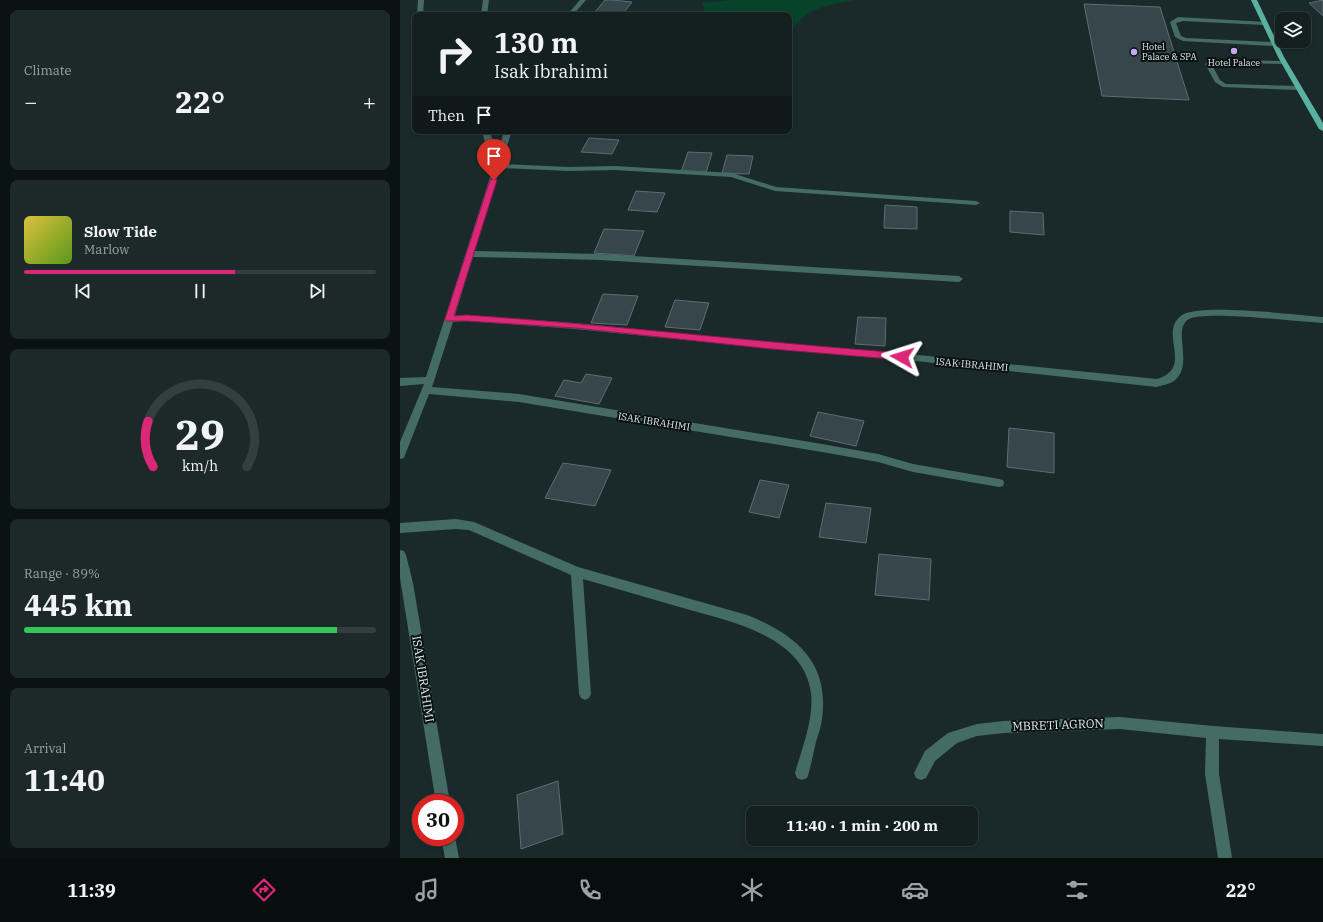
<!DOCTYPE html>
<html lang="en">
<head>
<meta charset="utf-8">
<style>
  :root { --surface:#142020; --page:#1d2829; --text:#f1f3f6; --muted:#9da3a5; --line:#333e3e; --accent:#db2777 }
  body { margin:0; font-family:"IBM Plex Serif",serif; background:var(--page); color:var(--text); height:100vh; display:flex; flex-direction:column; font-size:15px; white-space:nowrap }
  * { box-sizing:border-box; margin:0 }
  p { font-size:13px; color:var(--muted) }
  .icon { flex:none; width:22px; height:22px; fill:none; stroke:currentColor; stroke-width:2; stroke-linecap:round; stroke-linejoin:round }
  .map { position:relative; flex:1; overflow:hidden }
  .sheet { display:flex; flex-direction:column; gap:10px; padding:10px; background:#0b1212; width:400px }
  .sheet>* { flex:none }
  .guide { position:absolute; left:12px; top:12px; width:380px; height:122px; border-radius:8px; box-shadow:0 2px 6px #0003,0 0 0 1px var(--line); background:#142020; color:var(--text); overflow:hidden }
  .buttons { position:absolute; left:875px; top:12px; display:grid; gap:8px }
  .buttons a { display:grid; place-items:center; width:36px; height:36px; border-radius:8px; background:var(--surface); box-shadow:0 2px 6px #0003,0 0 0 1px var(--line); font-size:20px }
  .speed { position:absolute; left:12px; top:794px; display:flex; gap:8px; font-size:20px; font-weight:700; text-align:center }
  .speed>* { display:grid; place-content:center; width:52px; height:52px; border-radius:50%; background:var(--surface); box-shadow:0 2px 6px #0003,0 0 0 1px var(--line); line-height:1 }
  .speed .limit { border:6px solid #d22; background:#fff; color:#111 }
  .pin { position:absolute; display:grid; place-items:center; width:34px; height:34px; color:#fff; margin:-41px -17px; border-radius:50% 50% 50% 0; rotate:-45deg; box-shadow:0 0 4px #0007 }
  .pin .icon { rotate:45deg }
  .me { position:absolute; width:44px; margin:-22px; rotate:276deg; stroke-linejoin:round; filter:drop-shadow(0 0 3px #0008) }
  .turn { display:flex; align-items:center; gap:14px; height:84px; padding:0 16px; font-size:18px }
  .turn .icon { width:52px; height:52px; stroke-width:2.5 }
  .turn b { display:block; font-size:28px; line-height:34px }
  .then { display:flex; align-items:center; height:38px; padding:0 16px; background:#0003; gap:8px; font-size:15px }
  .big { font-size:30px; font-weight:700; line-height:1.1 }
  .sheet .tile { flex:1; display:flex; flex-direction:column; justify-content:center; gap:6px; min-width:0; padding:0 14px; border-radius:8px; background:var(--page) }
  .sheet .dial { align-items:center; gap:0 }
  .dial svg { height:104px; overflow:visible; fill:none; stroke:var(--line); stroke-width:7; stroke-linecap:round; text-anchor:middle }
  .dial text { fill:var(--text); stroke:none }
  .song { display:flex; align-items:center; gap:12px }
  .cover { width:48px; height:48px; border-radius:6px; background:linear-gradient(135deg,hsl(50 70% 55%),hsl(90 70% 35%)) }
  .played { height:4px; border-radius:2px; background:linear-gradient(90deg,var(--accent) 60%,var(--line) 60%) }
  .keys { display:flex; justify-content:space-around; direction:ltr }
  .heat { display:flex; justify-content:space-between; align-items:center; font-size:22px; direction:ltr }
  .charge { height:6px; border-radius:3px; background:linear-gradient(90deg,#34c759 89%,var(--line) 0) }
  .trip { position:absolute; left:346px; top:806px; width:232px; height:40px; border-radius:8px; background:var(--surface); box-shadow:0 2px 6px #0003,0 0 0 1px var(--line); font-weight:700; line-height:40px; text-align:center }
  .dock { display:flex; height:64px; justify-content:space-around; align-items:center; background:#080d0d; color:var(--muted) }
  .dock .icon { width:28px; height:28px }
  .dock .active { color:var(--accent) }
  .dock b { font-size:18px; color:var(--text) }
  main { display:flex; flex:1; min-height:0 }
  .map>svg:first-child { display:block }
</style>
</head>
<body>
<main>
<section class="sheet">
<div class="tile"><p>Climate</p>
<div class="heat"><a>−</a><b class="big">22°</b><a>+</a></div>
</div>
<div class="tile">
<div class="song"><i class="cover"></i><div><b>Slow Tide</b><p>Marlow</p></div></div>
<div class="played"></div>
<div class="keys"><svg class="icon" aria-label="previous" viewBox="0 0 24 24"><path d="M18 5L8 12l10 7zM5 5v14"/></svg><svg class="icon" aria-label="pause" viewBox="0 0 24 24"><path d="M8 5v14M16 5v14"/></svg><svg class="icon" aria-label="next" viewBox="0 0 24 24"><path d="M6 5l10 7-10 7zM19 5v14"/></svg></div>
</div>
<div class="tile dial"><svg viewBox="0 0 100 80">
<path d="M14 69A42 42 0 1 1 86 69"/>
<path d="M14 69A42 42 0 0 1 10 34" stroke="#db2777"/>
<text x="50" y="56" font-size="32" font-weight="700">29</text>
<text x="50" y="72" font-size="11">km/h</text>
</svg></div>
<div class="tile"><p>Range · 89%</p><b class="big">445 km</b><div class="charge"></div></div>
<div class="tile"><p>Arrival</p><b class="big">11:40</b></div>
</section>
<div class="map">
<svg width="923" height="858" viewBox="0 0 923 858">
  <rect width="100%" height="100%" fill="#1a2a2b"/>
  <!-- green -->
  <path fill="#07432a" d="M 330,0 L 455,0 C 426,6 403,7 389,36 L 389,15 L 320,15 L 305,11 L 302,3 Z"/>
  <!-- building -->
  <path fill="#37464b" stroke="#5d6d73" d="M 205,0 L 212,0 L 232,2 L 222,15 L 195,12 Z
    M 923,0 L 923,16 L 909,3 Z
    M 684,4 L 760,7 L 789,100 L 702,96 Z
    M 189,138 L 219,140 L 212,154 L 181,152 Z
    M 288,152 L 312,153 L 306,173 L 281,172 Z
    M 327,155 L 353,156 L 349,174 L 322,173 Z
    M 236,191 L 265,193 L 257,212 L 228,210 Z
    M 485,205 L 517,207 L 517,229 L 484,228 Z
    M 610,211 L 643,213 L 644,235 L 610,232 Z
    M 204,229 L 244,231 L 234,256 L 194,253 Z
    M 203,294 L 238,296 L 227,325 L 191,323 Z
    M 275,300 L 309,303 L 300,330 L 265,327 Z
    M 458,317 L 486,318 L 485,346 L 455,344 Z
    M 186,374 L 212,378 L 199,404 L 155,396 L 164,380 L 181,383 Z
    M 418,412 L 464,421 L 456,446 L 410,436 Z
    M 609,428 L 654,433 L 654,473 L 607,467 Z
    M 163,463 L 211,470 L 195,506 L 145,498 Z
    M 360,480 L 389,485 L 379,518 L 349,512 Z
    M 426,503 L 471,508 L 466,543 L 419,537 Z
    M 479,554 L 531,559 L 529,600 L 475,595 Z
    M 158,781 L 163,834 L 121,849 L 117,795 Z"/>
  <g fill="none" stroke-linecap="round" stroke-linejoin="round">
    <!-- service -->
    <path fill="#456c64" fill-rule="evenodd" d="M 778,17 L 866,22 L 866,24 L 864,25 L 783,21 L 776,23 L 781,36 L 786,38 L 874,42 L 877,44 L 874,46 L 783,41 L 775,37 L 770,22 Z
      M 812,60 L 886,61 L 886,63 L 884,64 L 815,63 L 812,65 L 820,80 L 826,84 L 898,86 L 901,88 L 898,90 L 823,87 L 815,82 L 805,64 Z"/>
    <!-- minor -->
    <path fill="#456c64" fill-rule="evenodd" d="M 18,0 L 24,0 L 23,15 L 17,15 Z
      M 83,0 L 89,0 L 87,15 L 81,15 Z
      M 180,0 L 186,0 L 173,15 L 167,15 Z
      M 82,131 L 90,131 L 97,156 L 104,131 L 112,131 L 101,164 L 169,167 L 215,166 L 332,173 L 376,187 L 576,201 L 580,203 L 576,205 L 375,191 L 331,177 L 215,170 L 169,171 L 100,168 L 74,251 L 200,254 L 559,276 L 563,279 L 559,282 L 200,260 L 73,257 L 55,315 L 67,315 L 175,323 L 387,344 L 488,352 L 757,379 C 795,367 757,333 782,315 C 800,303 897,315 923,317 L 923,323 C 899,322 806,310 789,319 C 771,329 795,365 774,381 C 770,384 762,385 757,387 L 488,358 L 387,350 L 175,329 L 67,321 L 53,322 L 32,387 L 119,394 L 422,444 L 478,454 L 513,464 L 599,479 L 603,480 L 604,483 L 603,486 L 599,487 L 513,472 L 478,462 L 422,452 L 119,402 L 29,394 L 5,455 L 4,458 L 0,459 L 0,442 L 24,384 L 0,386 L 0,378 L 26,377 L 94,165 L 88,154 Z
      M 56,519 L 74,522 L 178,567 L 347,615 C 395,634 430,662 422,719 C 421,727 418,735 416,742 C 413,754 411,767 407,778 L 402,780 L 397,778 L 395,773 C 402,748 414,719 411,693 C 403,633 323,620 276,606 C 245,597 214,588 183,579 L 191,694 L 189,698 L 185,700 L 181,698 L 179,694 L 171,575 L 69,530 L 56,529 L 0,533 L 0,523 Z
      M 0,550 L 4,551 L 6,555 L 13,583 L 50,803 L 36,803 L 0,578 Z
      M 720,717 L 813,726 L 923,734 L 923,746 L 819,739 L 819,774 L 832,858 L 818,858 L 805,774 L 806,738 L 720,729 L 604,733 L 577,736 L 557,743 L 535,761 L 526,778 L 521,780 L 516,778 L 514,773 L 525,751 L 548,733 L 577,724 L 604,721 Z
      M 41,837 L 55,837 L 59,858 L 45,858 Z"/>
    <!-- primary -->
    <path fill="#5ab1a1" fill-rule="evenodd" d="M 851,0 L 857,0 L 884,57 L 923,123 L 923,131 L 919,129 L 878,57 Z"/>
  </g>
  <!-- route -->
  <path fill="#db2777" stroke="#8e194d" d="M 94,178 L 97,180 L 54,316 L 67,315 C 212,325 357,342 502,353 L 506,357 L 502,360 L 372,349 L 175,328 L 67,321 L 46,321 L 45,319 L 90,180 Z"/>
  <!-- markers -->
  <g fill="#c6a6f0" stroke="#0a1112" stroke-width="1.5">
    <circle cx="834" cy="51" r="4"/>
    <circle cx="734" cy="52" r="4"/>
  </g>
  <g text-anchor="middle" stroke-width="4" stroke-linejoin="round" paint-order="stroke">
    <!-- far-poi labels -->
    <g font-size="9" fill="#dfe9ea" stroke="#0a1112" text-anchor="start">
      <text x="742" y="50">Hotel<tspan x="742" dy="10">Palace &amp; SPA</tspan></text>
      <text x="834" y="66" text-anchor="middle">Hotel Palace</text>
    </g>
    <!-- street labels -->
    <g font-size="10" fill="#dfe9ea" stroke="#0a1112">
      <text transform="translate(572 364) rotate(5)" y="4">ISAK IBRAHIMI</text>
      <text transform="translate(254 421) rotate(9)" y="4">ISAK IBRAHIMI</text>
    </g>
    <!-- near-street labels -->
    <g font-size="12" fill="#dfe9ea" stroke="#0a1112">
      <text transform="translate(23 679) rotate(81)" y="4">ISAK IBRAHIMI</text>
      <text transform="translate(658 725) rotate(-2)" y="4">MBRETI AGRON</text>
    </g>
  </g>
</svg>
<div class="buttons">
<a><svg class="icon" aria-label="layers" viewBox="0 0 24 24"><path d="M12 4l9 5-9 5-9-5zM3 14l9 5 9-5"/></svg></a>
</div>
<div class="speed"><div class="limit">30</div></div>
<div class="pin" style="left:94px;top:180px;background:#d93025"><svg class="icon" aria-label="arrive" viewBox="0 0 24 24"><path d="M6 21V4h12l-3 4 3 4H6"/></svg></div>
<svg class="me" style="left:502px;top:357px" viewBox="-20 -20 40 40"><path d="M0-17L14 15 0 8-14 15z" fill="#db2777" stroke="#fff" stroke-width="4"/></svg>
<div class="trip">11:40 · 1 min · 200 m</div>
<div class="guide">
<div class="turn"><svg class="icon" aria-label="right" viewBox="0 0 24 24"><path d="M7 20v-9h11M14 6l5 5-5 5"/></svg><div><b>130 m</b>Isak Ibrahimi</div></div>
<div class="then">Then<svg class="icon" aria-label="arrive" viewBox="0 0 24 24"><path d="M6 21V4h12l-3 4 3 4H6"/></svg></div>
</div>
</div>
</main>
<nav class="dock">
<b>11:39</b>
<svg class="icon active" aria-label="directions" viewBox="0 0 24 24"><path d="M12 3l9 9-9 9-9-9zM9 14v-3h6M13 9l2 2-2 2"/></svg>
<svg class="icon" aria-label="music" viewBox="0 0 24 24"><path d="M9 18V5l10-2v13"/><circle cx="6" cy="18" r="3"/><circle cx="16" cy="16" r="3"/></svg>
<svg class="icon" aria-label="phone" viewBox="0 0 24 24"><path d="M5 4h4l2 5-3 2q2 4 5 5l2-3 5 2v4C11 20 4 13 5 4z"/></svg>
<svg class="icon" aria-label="climate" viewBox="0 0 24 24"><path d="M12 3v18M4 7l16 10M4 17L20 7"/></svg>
<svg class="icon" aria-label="car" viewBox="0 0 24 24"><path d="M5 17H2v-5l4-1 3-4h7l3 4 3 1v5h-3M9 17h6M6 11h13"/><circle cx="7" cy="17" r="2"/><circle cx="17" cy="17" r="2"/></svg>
<svg class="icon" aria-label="filters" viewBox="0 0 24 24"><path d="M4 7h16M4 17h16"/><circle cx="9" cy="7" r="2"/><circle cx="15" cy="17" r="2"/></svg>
<b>22°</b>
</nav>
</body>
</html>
